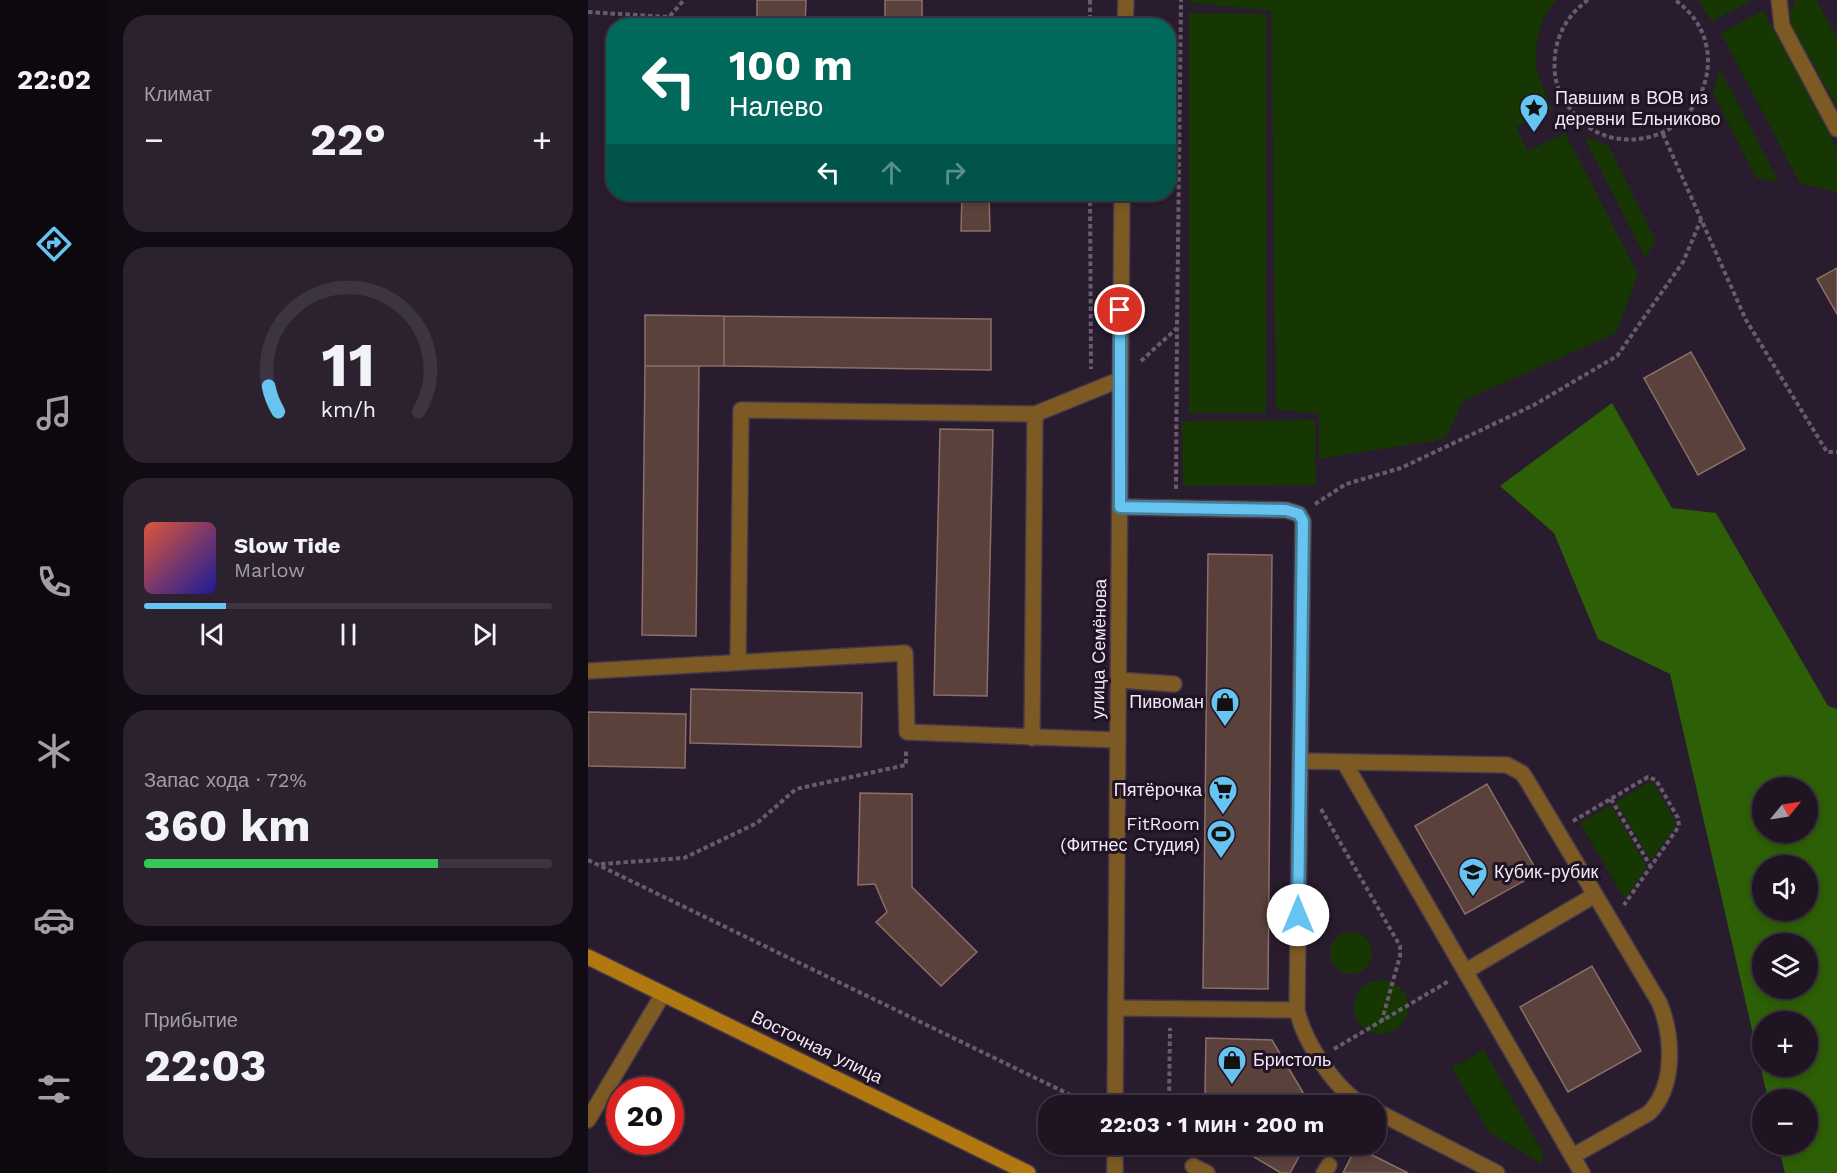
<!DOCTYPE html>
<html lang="ru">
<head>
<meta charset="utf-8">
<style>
  :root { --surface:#1f1522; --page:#2c222f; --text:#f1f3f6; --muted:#a19fa5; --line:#3c3440; --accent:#67c4f0 }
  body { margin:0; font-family:"Work Sans",sans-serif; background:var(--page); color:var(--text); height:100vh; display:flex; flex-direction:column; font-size:22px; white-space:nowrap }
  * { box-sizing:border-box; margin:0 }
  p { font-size:20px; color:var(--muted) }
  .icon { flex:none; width:33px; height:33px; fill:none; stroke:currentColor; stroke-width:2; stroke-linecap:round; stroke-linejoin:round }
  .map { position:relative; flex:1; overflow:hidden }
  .sheet { display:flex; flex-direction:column; gap:15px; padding:15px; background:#110c13; width:480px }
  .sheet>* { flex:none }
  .hud { position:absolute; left:18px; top:18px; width:570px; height:183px; border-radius:24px; box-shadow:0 3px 9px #0003,0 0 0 2px var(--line); background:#00695c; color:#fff; overflow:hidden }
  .needle { width:39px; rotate:60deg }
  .buttons { position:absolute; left:1164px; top:777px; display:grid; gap:12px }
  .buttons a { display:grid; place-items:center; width:66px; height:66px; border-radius:50%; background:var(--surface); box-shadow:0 3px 9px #0003,0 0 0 2px var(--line); font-size:30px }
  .speed { position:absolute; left:18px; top:1077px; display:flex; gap:12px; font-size:30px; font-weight:700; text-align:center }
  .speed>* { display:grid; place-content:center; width:78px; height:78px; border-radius:50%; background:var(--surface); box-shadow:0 3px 9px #0003,0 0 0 2px var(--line); line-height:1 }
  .speed .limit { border:9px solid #d22; background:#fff; color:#111 }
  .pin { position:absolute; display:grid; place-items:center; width:51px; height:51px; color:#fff; margin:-26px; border:3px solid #fff; border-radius:50%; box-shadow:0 2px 6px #0007 }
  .me { position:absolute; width:66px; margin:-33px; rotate:0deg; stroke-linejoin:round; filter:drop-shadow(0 0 4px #0008) }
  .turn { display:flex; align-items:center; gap:21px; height:126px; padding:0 24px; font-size:27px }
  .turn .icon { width:78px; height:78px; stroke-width:2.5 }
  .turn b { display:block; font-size:42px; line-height:51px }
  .lanes { display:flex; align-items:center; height:57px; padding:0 24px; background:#0003; justify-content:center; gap:30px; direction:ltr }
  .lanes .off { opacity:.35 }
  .big { font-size:45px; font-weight:700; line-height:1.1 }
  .sheet .tile { flex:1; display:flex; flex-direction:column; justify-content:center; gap:9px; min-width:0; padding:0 21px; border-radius:24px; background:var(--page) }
  .sheet .dial { align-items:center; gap:0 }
  .dial svg { height:156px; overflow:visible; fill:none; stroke:var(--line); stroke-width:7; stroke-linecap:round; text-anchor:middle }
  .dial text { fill:var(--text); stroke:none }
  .song { display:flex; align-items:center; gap:18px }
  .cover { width:72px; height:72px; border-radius:9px; background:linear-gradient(135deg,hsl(10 70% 55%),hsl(240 70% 35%)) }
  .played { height:6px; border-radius:3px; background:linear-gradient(90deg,var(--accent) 20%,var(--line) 20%) }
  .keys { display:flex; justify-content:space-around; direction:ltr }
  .heat { display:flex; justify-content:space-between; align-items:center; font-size:33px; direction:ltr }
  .charge { height:9px; border-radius:4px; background:linear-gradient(90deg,#34c759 72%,var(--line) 0) }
  .trip { position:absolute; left:450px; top:1095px; width:348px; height:60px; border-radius:24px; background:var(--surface); box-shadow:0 3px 9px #0003,0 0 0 2px var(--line); font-weight:700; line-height:60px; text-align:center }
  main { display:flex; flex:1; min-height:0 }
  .tabs { display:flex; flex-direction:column; width:108px; justify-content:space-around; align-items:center; background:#0c080e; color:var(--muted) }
  .tabs .icon { width:42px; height:42px }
  .tabs .current { color:var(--accent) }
  .tabs b { font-size:27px; color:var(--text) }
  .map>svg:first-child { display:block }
</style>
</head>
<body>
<main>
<nav class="tabs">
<b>22:02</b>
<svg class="icon current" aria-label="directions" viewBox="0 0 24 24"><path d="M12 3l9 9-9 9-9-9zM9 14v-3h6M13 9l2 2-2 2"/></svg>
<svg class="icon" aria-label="music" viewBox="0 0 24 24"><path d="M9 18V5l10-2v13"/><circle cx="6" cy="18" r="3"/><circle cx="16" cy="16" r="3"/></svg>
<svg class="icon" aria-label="phone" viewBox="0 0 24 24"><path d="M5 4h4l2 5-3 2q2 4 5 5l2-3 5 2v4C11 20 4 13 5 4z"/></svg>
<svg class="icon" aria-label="climate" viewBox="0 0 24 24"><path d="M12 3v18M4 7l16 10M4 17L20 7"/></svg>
<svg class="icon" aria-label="car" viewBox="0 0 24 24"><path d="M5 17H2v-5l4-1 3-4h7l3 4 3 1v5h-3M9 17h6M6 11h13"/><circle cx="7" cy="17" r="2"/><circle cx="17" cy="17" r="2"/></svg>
<svg class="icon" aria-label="filters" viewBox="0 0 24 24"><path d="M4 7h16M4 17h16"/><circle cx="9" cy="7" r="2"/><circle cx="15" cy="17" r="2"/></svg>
</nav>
<section class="sheet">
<div class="tile"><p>Климат</p>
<div class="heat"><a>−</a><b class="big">22°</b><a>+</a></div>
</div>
<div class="tile dial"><svg viewBox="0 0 100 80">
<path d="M14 69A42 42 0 1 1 86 69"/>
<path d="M14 69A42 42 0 0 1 9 56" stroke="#67c4f0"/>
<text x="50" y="56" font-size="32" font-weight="700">11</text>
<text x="50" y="72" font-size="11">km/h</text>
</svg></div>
<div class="tile">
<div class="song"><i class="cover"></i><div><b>Slow Tide</b><p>Marlow</p></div></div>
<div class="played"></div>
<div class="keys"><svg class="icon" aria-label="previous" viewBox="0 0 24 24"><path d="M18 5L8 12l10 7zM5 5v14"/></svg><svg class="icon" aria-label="pause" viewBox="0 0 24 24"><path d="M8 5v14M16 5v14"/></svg><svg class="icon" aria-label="next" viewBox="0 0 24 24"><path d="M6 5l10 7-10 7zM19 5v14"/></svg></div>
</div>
<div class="tile"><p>Запас хода · 72%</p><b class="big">360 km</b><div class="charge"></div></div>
<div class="tile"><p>Прибытие</p><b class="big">22:03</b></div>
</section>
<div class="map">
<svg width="1249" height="1173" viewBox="0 0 1249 1173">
  <rect width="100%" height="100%" fill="#291c2e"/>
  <!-- green -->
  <path fill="#173702" d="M 602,0 L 969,0 C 952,14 945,49 949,70 C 952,83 959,97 964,110 L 928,127 L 940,151 L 977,133 L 1050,274 L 1028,333 L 875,401 L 857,439 L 731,459 L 731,414 L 688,409 L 683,11 L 601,2 Z
    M 1110,0 L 1164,0 L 1124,21 Z
    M 1208,0 L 1228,0 L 1249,38 L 1249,107 L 1204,26 L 1202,11 Z
    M 1175,11 L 1249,148 L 1249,192 L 1212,183 L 1133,33 Z
    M 601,13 L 678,14 L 678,413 L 601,413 Z
    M 1132,69 L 1191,182 L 1168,178 L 1125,93 Z
    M 996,137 L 1020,145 L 1067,240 L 1058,258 Z
    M 727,420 L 728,485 L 595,486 L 594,421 Z
    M 1064,781 L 1089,824 L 1063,861 L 1028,802 Z
    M 1023,805 L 1059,867 L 1037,899 L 992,823 Z
    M742 953a21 21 0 1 1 42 0a21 21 0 1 1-42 0Z
    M766 1007a27 27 0 1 1 54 0a27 27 0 1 1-54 0Z
    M 896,1050 L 955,1153 L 954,1164 L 901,1132 L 864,1068 Z"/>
  <!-- forest -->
  <path fill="#2d5f06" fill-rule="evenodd" d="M 1024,403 L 1084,508 L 1128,513 L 1240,706 L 1249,709 L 1249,1173 L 1197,1173 L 1190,1145 L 1220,1144 L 1220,1100 L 1180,1099 L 1082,674 L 1010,639 L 966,533 L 912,486 ZM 1174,788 L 1220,788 L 1220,832 L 1174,832 ZM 1174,866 L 1220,866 L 1220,910 L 1174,910 ZM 1174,944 L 1220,944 L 1220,988 L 1174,988 ZM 1174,1022 L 1220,1022 L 1220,1066 L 1174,1066 Z"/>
  <!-- building -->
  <path fill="#5b413b" stroke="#8b6f69" stroke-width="1.5" d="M 169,0 L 218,0 L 217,26 L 169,26 Z
    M 297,0 L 334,0 L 334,26 L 297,26 Z
    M 44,194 L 166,194 L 165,201 L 44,199 Z
    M 374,194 L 401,194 L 402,231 L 373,231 Z
    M 1249,268 L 1249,314 L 1229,279 Z
    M 57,315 L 136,316 L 136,366 L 57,366 Z
    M 136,316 L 403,319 L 403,370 L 136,366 Z
    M 1103,352 L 1157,449 L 1110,475 L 1056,378 Z
    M 57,366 L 111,366 L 108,636 L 54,635 Z
    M 352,429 L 405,430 L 399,696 L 346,695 Z
    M 620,554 L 684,555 L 680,989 L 615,988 Z
    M 103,689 L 274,693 L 273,747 L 102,743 Z
    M 0,712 L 98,714 L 97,768 L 0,766 Z
    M 899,784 L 950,873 L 877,914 L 827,826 Z
    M 272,793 L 324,794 L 324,887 L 389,952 L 353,986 L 288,922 L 299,912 L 287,884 L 270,885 Z
    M 1004,966 L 1053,1051 L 980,1092 L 932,1007 Z
    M 618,1038 L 684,1040 L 723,1106 L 620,1106 L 617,1091 Z
    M 644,1144 L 718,1144 L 702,1173 L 693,1173 Z
    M 768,1147 L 820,1173 L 755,1173 Z"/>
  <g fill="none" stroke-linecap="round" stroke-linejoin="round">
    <!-- service casing -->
    <g stroke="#45394a" stroke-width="18">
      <path id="service" d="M 1191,0 L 1194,26 L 1249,129
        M 532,507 L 698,510 L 711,514 L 715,521 L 709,1010 C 716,1042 748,1091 777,1106
        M 150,661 L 153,410 L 447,414 L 531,380
        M 0,671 L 317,653 L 319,732 L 529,740
        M 530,680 L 586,684
        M 444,738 L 447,414
        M 712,761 L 919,765 L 934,773 L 940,782 L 1071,1002 C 1085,1035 1088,1086 1061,1113 L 985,1156
        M 756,762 L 994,1173
        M 878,971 L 1007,895
        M 528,1008 L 709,1010
        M 788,1111 L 909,1173
        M 0,1120 L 75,994
        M 605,1166 L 619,1173
        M 736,1173 L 741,1165"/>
    </g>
    <!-- minor casing -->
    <g stroke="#45394a" stroke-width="18">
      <path id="minor" d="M 537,26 L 538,0
        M 527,1106 L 534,194
        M 527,1173 L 527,1144"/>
    </g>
    <!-- secondary casing -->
    <g stroke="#45394a" stroke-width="18">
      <path id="secondary" d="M 0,957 L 440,1173"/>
    </g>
    <!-- path -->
    <path stroke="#685c6c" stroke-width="4" stroke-dasharray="4.5 3" stroke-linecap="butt" d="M 502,0 L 502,26
      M 1000,0 C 975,18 964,44 967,74 C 969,93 980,108 993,121 C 1003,131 1019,138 1033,139 C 1112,147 1153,46 1087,0
      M 0,12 L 81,17 L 96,0
      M 1075,134 L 1158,320 L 1239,452 L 1249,452
      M 502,194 L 503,369
      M 553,361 L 589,328 L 593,0
      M 588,489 L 589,329
      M 727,504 L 758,484 L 813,468 L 946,405 L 1029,356 L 1095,262 L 1113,220
      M 1023,799 L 1063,867
      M 733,809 L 812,946 L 812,956 L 794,1020
      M 985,821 L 1060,777 L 1068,780 L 1090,818 L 1091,826 L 1036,905
      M 0,860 L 505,1106
      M 13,864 L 96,858 L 169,823 L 208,789 L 318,765 L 318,751
      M 746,1049 L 861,981
      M 581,1106 L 582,1028
      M 581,1144 L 591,1153"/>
    <!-- service -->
    <use href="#service" stroke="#7d5a24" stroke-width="15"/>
    <!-- minor -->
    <use href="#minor" stroke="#7d5a24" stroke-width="15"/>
    <!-- secondary -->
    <use href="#secondary" stroke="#b17810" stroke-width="15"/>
  </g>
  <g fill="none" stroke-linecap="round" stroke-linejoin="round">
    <!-- route casing -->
    <g stroke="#437f9c" stroke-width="15">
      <path id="route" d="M 532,310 L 532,507 L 698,510 L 711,514 L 715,521 L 710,915"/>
    </g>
    <!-- route -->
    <use href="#route" stroke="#67c4f0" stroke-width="10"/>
  </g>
  <!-- icons -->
  <defs>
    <g id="sight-pin" transform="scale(1.5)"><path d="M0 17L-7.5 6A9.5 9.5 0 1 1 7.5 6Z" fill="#67c4f0" stroke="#1f1324"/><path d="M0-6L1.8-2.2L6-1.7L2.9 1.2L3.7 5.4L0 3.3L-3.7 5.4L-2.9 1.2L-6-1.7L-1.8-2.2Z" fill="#111"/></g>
    <g id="shop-pin" transform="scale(1.5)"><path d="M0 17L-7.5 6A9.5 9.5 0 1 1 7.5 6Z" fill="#67c4f0" stroke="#1f1324"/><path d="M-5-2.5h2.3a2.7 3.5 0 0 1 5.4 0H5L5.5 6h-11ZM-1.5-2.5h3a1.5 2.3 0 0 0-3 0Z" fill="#111"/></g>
    <g id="supermarket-pin" transform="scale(1.5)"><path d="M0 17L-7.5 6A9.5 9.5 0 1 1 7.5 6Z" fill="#67c4f0" stroke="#1f1324"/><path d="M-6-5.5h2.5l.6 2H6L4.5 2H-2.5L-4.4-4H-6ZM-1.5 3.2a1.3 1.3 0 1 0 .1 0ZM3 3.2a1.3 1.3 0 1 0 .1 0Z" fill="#111"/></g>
    <g id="stadium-pin" transform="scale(1.5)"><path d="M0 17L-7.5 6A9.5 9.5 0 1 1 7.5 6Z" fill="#67c4f0" stroke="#1f1324"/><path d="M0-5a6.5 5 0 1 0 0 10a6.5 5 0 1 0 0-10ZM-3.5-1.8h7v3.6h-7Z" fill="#111"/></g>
    <g id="school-pin" transform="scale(1.5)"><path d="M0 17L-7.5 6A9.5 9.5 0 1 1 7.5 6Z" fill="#67c4f0" stroke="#1f1324"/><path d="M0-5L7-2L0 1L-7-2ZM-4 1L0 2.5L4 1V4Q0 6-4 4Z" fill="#111"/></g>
  </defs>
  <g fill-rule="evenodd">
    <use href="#sight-pin" x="946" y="108"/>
    <use href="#shop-pin" x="637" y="702"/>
    <use href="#supermarket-pin" x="635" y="790"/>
    <use href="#stadium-pin" x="633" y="834"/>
    <use href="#school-pin" x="885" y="872"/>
    <use href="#shop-pin" x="644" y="1060"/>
  </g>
  <g text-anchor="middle" stroke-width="6" stroke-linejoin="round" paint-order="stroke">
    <!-- poi labels -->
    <g font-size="18" fill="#f2e9f5" stroke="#1f1324" text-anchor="start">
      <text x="967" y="104">Павшим в ВОВ из<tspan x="967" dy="21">деревни Ельниково</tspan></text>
      <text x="616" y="708" text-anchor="end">Пивоман</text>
      <text x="614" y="796" text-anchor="end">Пятёрочка</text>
      <text x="612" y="830" text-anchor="end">FitRoom<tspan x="612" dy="21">(Фитнес Студия)</tspan></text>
      <text x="906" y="878">Кубик-рубик</text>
      <text x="665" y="1066">Бристоль</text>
    </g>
    <!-- street labels -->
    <g font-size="18" fill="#f2e9f5" stroke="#1f1324">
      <text transform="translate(511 649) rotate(-89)" y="6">улица Семёнова</text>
      <text transform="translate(229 1047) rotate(26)" y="6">Восточная улица</text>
    </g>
  </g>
</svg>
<div class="buttons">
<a><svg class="needle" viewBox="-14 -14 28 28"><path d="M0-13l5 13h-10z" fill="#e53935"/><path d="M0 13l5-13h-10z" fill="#a19fa5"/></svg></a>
<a><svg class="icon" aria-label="sound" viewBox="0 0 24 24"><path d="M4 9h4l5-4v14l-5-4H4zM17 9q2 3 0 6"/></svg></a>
<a><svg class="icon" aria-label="layers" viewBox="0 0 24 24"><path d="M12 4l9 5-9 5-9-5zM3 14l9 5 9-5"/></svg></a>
<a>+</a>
<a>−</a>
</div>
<div class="speed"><div class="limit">20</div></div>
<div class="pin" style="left:532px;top:310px;background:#d93025"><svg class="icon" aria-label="arrive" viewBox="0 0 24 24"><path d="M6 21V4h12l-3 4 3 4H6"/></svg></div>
<svg class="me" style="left:710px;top:915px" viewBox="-20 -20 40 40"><circle r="19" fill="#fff"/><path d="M0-13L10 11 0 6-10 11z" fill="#67c4f0"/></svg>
<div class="trip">22:03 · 1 мин · 200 m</div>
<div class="hud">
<div class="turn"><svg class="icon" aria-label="left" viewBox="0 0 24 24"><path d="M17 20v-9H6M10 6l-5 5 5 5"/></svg><div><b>100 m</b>Налево</div></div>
<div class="lanes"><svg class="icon" aria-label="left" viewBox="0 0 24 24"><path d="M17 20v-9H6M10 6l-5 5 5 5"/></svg><svg class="icon off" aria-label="ahead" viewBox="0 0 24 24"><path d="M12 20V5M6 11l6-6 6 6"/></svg><svg class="icon off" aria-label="right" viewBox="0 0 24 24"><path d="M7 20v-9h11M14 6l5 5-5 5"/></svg></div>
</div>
</div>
</main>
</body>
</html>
